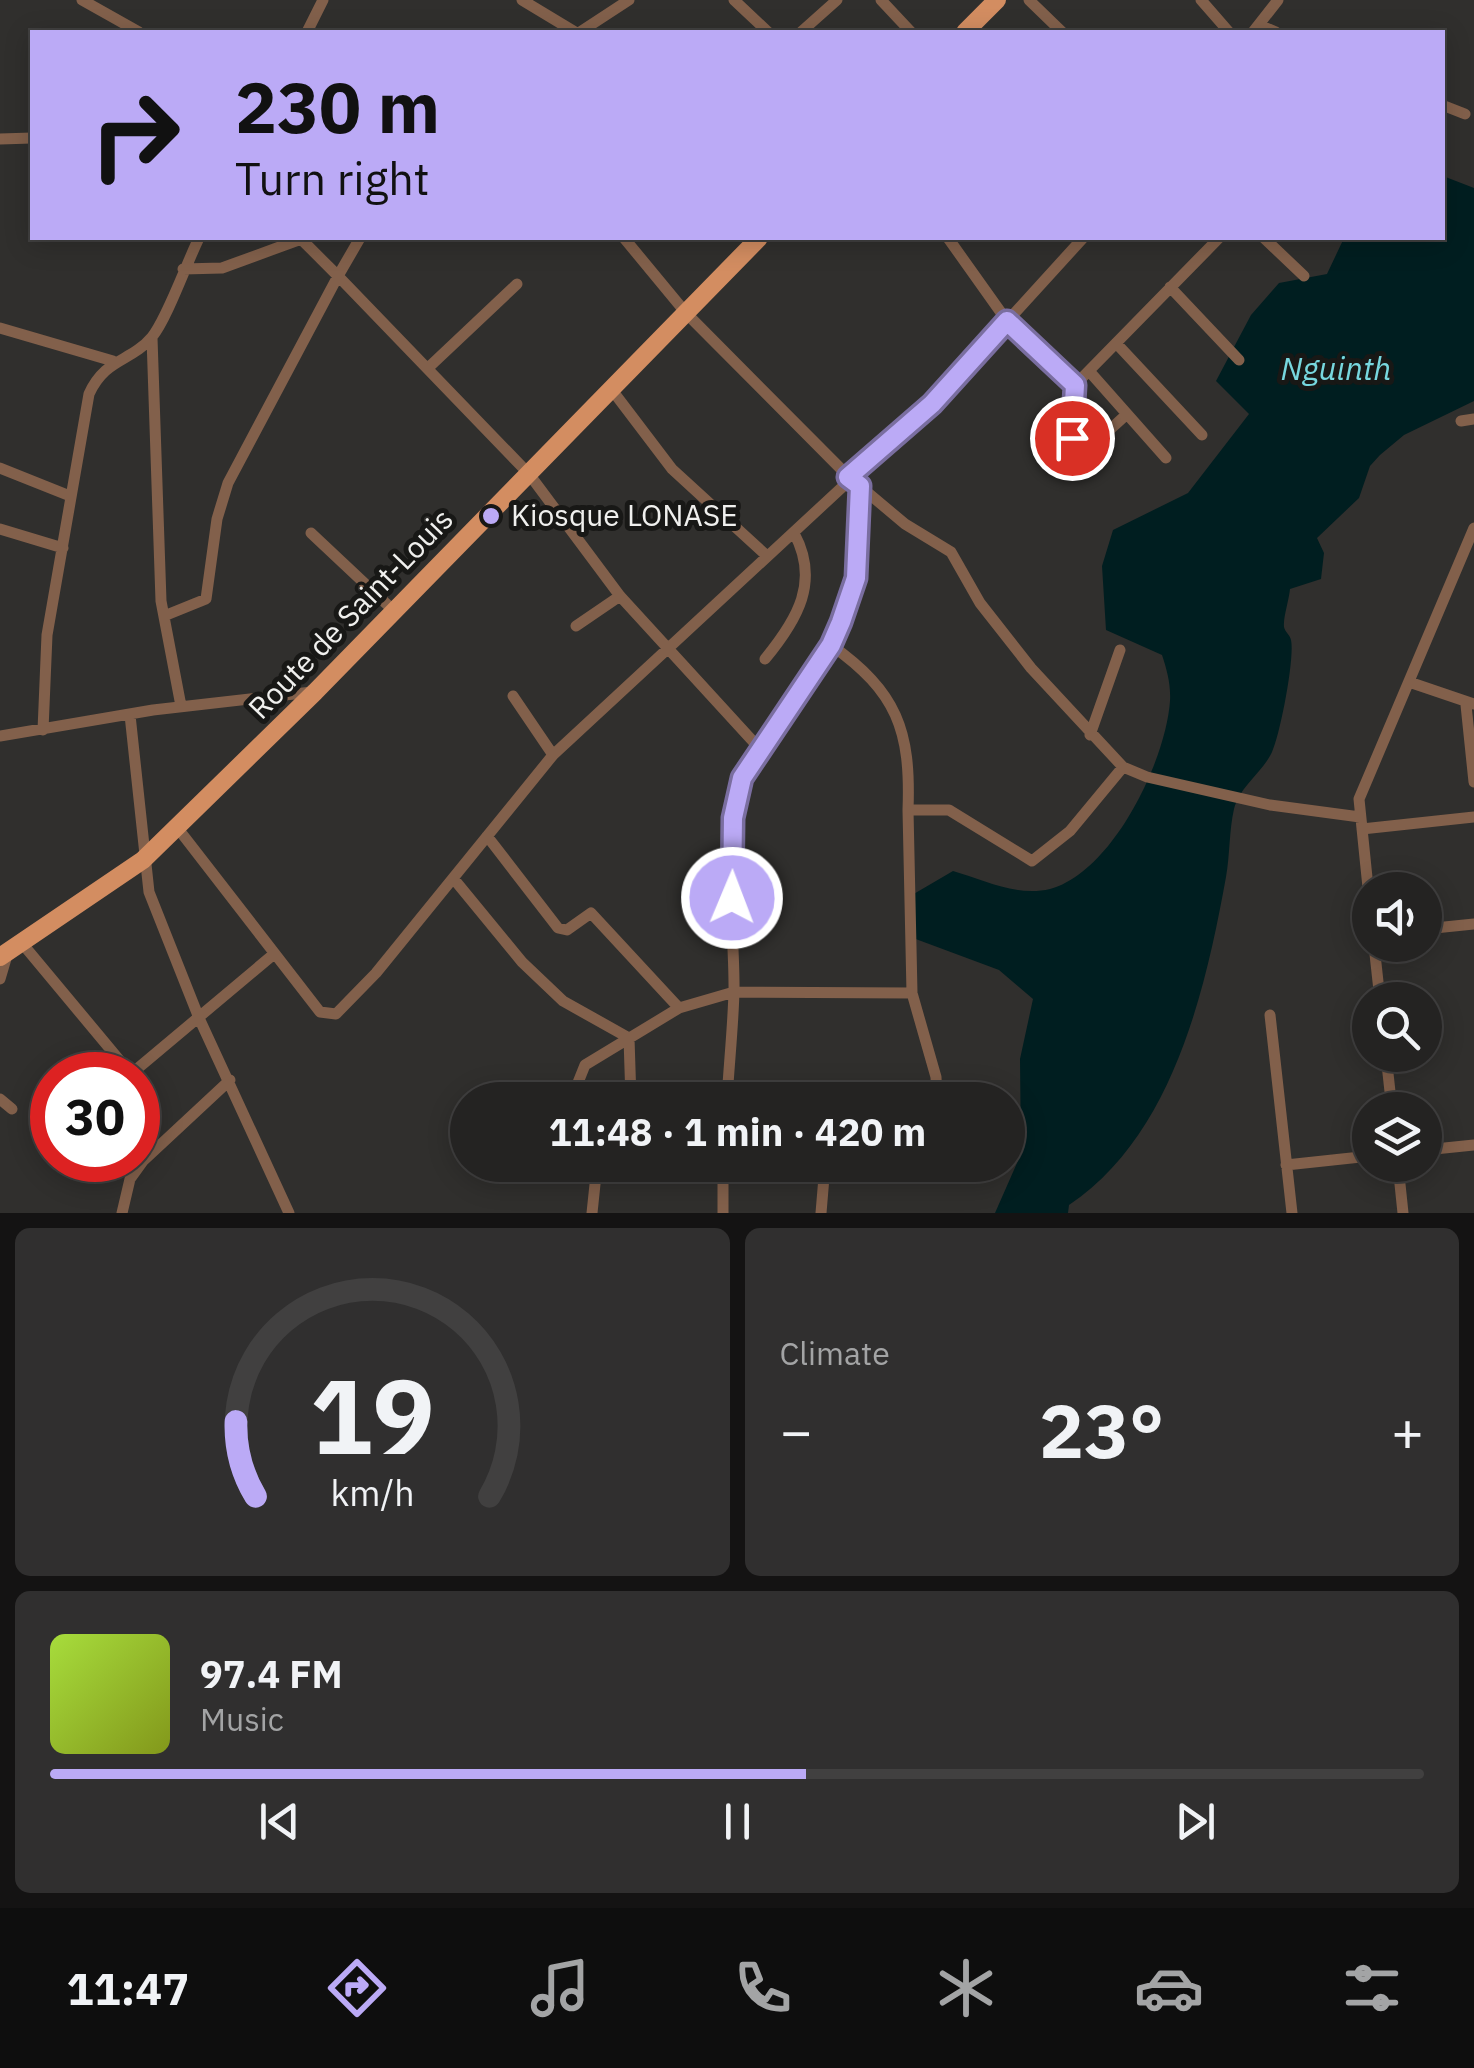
<!DOCTYPE html>
<html lang="en">
<head>
<meta charset="utf-8">
<style>
  :root { --surface:#242322; --page:#302f2f; --text:#f1f3f6; --muted:#a3a4a5; --line:#414040; --accent:#bbaaf6 }
  body { margin:0; font-family:"IBM Plex Sans",sans-serif; background:var(--page); color:var(--text); height:100vh; display:flex; flex-direction:column; font-size:38px; white-space:nowrap }
  * { box-sizing:border-box; margin:0 }
  p { font-size:32px; color:var(--muted) }
  .icon { flex:none; width:55px; height:55px; fill:none; stroke:currentColor; stroke-width:2; stroke-linecap:round; stroke-linejoin:round }
  .map { position:relative; height:1213px; overflow:hidden }
  .details { display:flex; flex-direction:column; gap:15px; padding:15px; background:#141313; flex:1 }
  .details>* { flex:none }
  .guide { position:absolute; left:30px; top:30px; width:1415px; height:210px; border-radius:0px; box-shadow:0 5px 25px #0003,0 0 0 2px var(--line); background:#bbaaf6; color:#111; overflow:hidden }
  .tools { position:absolute; left:1352px; top:872px; display:grid; gap:20px }
  .tools a { display:grid; place-items:center; width:90px; height:90px; border-radius:50%; background:var(--surface); box-shadow:0 5px 25px #0003,0 0 0 2px var(--line); font-size:50px }
  .speed { position:absolute; left:30px; top:1052px; display:flex; gap:20px; font-size:50px; font-weight:700; text-align:center }
  .speed>* { display:grid; place-content:center; width:130px; height:130px; border-radius:50%; background:var(--surface); box-shadow:0 5px 25px #0003,0 0 0 2px var(--line); line-height:1 }
  .speed .limit { border:15px solid #d22; background:#fff; color:#111 }
  .pin { position:absolute; display:grid; place-items:center; width:85px; height:85px; color:#fff; margin:-42px; border:5px solid #fff; border-radius:50%; box-shadow:0 2px 10px #0007 }
  .me { position:absolute; width:110px; margin:-55px; rotate:1deg; stroke-linejoin:round; filter:drop-shadow(0 0 8px #0008) }
  .turn { display:flex; align-items:center; gap:35px; height:210px; padding:0 40px; font-size:45px }
  .turn .icon { width:130px; height:130px; stroke-width:2.5 }
  .turn b { display:block; font-size:70px; line-height:85px }
  .big { font-size:75px; font-weight:700; line-height:1.1 }
  .details .tile { flex:1; display:flex; flex-direction:column; justify-content:center; gap:15px; min-width:0; padding:0 35px; border-radius:15px; background:var(--page) }
  .details .dial { align-items:center; gap:0 }
  .dial svg { height:260px; overflow:visible; fill:none; stroke:var(--line); stroke-width:7; stroke-linecap:round; text-anchor:middle }
  .dial text { fill:var(--text); stroke:none }
  .song { display:flex; align-items:center; gap:30px }
  .cover { width:120px; height:120px; border-radius:15px; background:linear-gradient(135deg,hsl(80 70% 55%),hsl(70 70% 35%)) }
  .played { height:10px; border-radius:5px; background:linear-gradient(90deg,var(--accent) 55%,var(--line) 55%) }
  .keys { display:flex; justify-content:space-around; direction:ltr }
  .heat { display:flex; justify-content:space-between; align-items:center; font-size:55px; direction:ltr }
  .details .tiles { flex:1; display:grid; gap:15px; grid-template-columns:1fr 1fr }
  .tile:last-child { grid-column:span 2 }
  .trip { position:absolute; left:450px; top:1082px; width:575px; height:100px; border-radius:50px; background:var(--surface); box-shadow:0 5px 25px #0003,0 0 0 2px var(--line); font-weight:700; line-height:100px; text-align:center }
  .tab-bar { display:flex; height:160px; justify-content:space-around; align-items:center; background:#0e0e0e; color:var(--muted) }
  .tab-bar .icon { width:70px; height:70px }
  .tab-bar .selected { color:var(--accent) }
  .tab-bar b { font-size:45px; color:var(--text) }
  .map>svg:first-child { display:block }
</style>
</head>
<body>
<div class="map">
<svg width="1474" height="1213" viewBox="0 0 1474 1213">
  <rect width="100%" height="100%" fill="#302f2d"/>
  <!-- water -->
  <path fill="#001e20" d="M 1443,176 L 1474,188 L 1474,401 L 1404,435 L 1380,455 L 1370,466 L 1359,498 L 1317,538 L 1324,553 L 1321,579 L 1290,589 C 1289,600 1283,618 1284,627 C 1285,632 1290,635 1291,640 C 1295,658 1280,735 1272,752 C 1262,773 1240,786 1234,809 C 1229,831 1230,855 1226,877 C 1205,993 1172,1136 1069,1205 L 1068,1213 L 995,1213 L 1021,1154 L 1020,1059 L 1033,999 L 999,970 L 913,938 L 912,895 L 953,871 C 984,880 1017,897 1050,889 C 1113,872 1166,760 1170,701 C 1171,685 1167,670 1162,655 L 1106,630 L 1102,566 L 1113,530 L 1188,493 L 1249,414 L 1216,381 L 1251,315 L 1279,283 L 1327,274 L 1344,238 L 1442,238 Z"/>
  <g fill="none" stroke-linecap="round" stroke-linejoin="round">
    <!-- minor -->
    <path stroke="#82604b" stroke-width="11" d="M 82,0 L 139,32
      M 522,0 L 575,32
      M 734,0 L 768,32
      M 881,0 L 911,32
      M 1029,0 L 1062,32
      M 1201,0 L 1229,32
      M 1259,25 L 1276,32
      M 307,32 L 323,0
      M 580,32 L 629,0
      M 801,32 L 837,0
      M 1253,32 L 1278,0
      M 1442,105 L 1465,114
      M 0,139 L 32,138
      M 360,238 L 338,276 L 529,474 L 620,596 L 761,750 L 831,645 L 852,594 L 861,486
      M 624,238 L 686,313 L 849,477 L 905,524 L 951,552 L 980,603 L 1031,668 L 1123,767 L 1147,777 L 1270,805 L 1360,817
      M 948,238 L 1007,321 L 1075,385
      M 1264,238 L 1304,276
      M 183,269 L 222,268 L 304,238
      M 1170,287 L 1239,360
      M 0,328 L 113,361
      M 152,338 L 161,601 L 181,706
      M 1116,343 L 1202,435
      M 428,368 L 517,284
      M 1089,371 L 1166,458
      M 612,390 L 672,469 L 767,556
      M 1461,421 L 1474,419
      M 1071,465 L 1075,385 L 1219,238
      M 1071,465 L 1127,414
      M 0,468 L 70,496
      M 0,529 L 63,548
      M 311,533 L 394,611
      M 164,616 L 206,599 L 217,519 L 228,483 L 338,276 L 300,238
      M 576,626 L 620,596
      M 831,645 C 897,692 911,730 908,810
      M 765,659 C 798,619 820,581 794,533
      M 1409,682 L 1474,704
      M 513,696 L 553,755
      M 1466,705 L 1474,782
      M 130,715 L 149,892 L 199,1018 L 289,1213
      M 43,730 L 47,635 L 89,394 C 105,358 131,362 152,337 C 167,319 187,262 199,238
      M 1090,735 L 1120,650
      M 0,736 L 153,710 L 312,692
      M 176,826 L 320,1012 L 336,1014 L 376,973 L 553,755 L 932,404 L 1083,238
      M 1362,829 L 1474,817
      M 487,836 L 558,928 L 567,930 L 591,913 L 679,1008
      M 453,878 L 522,962 L 563,1001 L 629,1038 L 631,1100
      M 1370,907 L 1359,799 L 1474,528
      M 1425,929 L 1474,924
      M 21,942 L 131,1074 L 274,954
      M 1374,945 L 1380,1000
      M 0,979 L 8,952
      M 1270,1015 L 1292,1213
      M 1386,1055 L 1392,1110
      M 0,1099 L 12,1109
      M 571,1100 L 585,1065 L 679,1008 L 734,992 L 912,993
      M 727,1100 C 729,1064 733,1028 734,991 C 735,911 714,819 761,750
      M 937,1100 L 936,1077 L 912,993 L 908,810 L 949,810 L 1032,861 L 1070,831 L 1123,767
      M 1425,1150 L 1474,1145
      M 723,1165 L 723,1213
      M 1286,1165 L 1370,1156
      M 1398,1165 L 1403,1213
      M 122,1213 L 130,1179 L 143,1161 L 230,1080
      M 592,1213 L 597,1165
      M 821,1213 L 825,1165"/>
    <!-- primary -->
    <path stroke="#d38d61" stroke-width="18" d="M 965,32 L 997,0
      M 0,957 L 143,860 L 315,692 L 759,238"/>
  </g>
  <g fill="none" stroke-linecap="round" stroke-linejoin="round">
    <!-- route casing -->
    <g stroke="#7a6ea0" stroke-width="25">
      <path id="route" d="M 732,898 L 733,818 L 742,778 L 831,645 L 841,622 L 856,578 L 860,486 L 848,477 L 932,404 L 1007,321 L 1075,385 L 1072,438"/>
    </g>
    <!-- route -->
    <use href="#route" stroke="#bbaaf6" stroke-width="18"/>
  </g>
  <!-- markers -->
  <circle fill="#bbaaf6" stroke="#181816" stroke-width="4" cx="491" cy="516" r="10"/>
  <g text-anchor="middle" stroke-width="10" stroke-linejoin="round" paint-order="stroke">
    <!-- poi labels -->
    <g font-size="30" fill="#f0f0ee" stroke="#181816" text-anchor="start">
      <text x="511" y="526">Kiosque LONASE</text>
    </g>
    <!-- street labels -->
    <g font-size="30" fill="#f0f0ee" stroke="#181816">
      <text transform="translate(351 614) rotate(-46)" y="10">Route de Saint-Louis</text>
    </g>
    <!-- water labels -->
    <g font-size="32" font-style="italic" fill="#77d7de" stroke="#181816">
      <text x="1336" y="380">Nguinth</text>
    </g>
  </g>
</svg>
<div class="tools">
<a><svg class="icon" aria-label="sound" viewBox="0 0 24 24"><path d="M4 9h4l5-4v14l-5-4H4zM17 9q2 3 0 6"/></svg></a>
<a><svg class="icon" aria-label="search" viewBox="0 0 24 24"><circle cx="10" cy="10" r="6"/><path d="M15 15l6 6"/></svg></a>
<a><svg class="icon" aria-label="layers" viewBox="0 0 24 24"><path d="M12 4l9 5-9 5-9-5zM3 14l9 5 9-5"/></svg></a>
</div>
<div class="speed"><div class="limit">30</div></div>
<div class="pin" style="left:1072px;top:438px;background:#d93025"><svg class="icon" aria-label="arrive" viewBox="0 0 24 24"><path d="M6 21V4h12l-3 4 3 4H6"/></svg></div>
<svg class="me" style="left:732px;top:898px" viewBox="-20 -20 40 40"><circle r="17" fill="#bbaaf6" stroke="#fff" stroke-width="3"/><path d="M0-11L8 9 0 5-8 9z" fill="#fff"/></svg>
<div class="trip">11:48 · 1 min · 420 m</div>
<div class="guide">
<div class="turn"><svg class="icon" aria-label="right" viewBox="0 0 24 24"><path d="M7 20v-9h11M14 6l5 5-5 5"/></svg><div><b>230 m</b>Turn right</div></div>
</div>
</div>
<section class="details">
<div class="tiles">
<div class="tile dial"><svg viewBox="0 0 100 80">
<path d="M14 69A42 42 0 1 1 86 69"/>
<path d="M14 69A42 42 0 0 1 8 46" stroke="#bbaaf6"/>
<text x="50" y="56" font-size="32" font-weight="700">19</text>
<text x="50" y="72" font-size="11">km/h</text>
</svg></div>
<div class="tile"><p>Climate</p>
<div class="heat"><a>−</a><b class="big">23°</b><a>+</a></div>
</div>
<div class="tile">
<div class="song"><i class="cover"></i><div><b>97.4 FM</b><p>Music</p></div></div>
<div class="played"></div>
<div class="keys"><svg class="icon" aria-label="previous" viewBox="0 0 24 24"><path d="M18 5L8 12l10 7zM5 5v14"/></svg><svg class="icon" aria-label="pause" viewBox="0 0 24 24"><path d="M8 5v14M16 5v14"/></svg><svg class="icon" aria-label="next" viewBox="0 0 24 24"><path d="M6 5l10 7-10 7zM19 5v14"/></svg></div>
</div>
</div>
</section>
<nav class="tab-bar">
<b>11:47</b>
<svg class="icon selected" aria-label="directions" viewBox="0 0 24 24"><path d="M12 3l9 9-9 9-9-9zM9 14v-3h6M13 9l2 2-2 2"/></svg>
<svg class="icon" aria-label="music" viewBox="0 0 24 24"><path d="M9 18V5l10-2v13"/><circle cx="6" cy="18" r="3"/><circle cx="16" cy="16" r="3"/></svg>
<svg class="icon" aria-label="phone" viewBox="0 0 24 24"><path d="M5 4h4l2 5-3 2q2 4 5 5l2-3 5 2v4C11 20 4 13 5 4z"/></svg>
<svg class="icon" aria-label="climate" viewBox="0 0 24 24"><path d="M12 3v18M4 7l16 10M4 17L20 7"/></svg>
<svg class="icon" aria-label="car" viewBox="0 0 24 24"><path d="M5 17H2v-5l4-1 3-4h7l3 4 3 1v5h-3M9 17h6M6 11h13"/><circle cx="7" cy="17" r="2"/><circle cx="17" cy="17" r="2"/></svg>
<svg class="icon" aria-label="filters" viewBox="0 0 24 24"><path d="M4 7h16M4 17h16"/><circle cx="9" cy="7" r="2"/><circle cx="15" cy="17" r="2"/></svg>
</nav>
</body>
</html>
